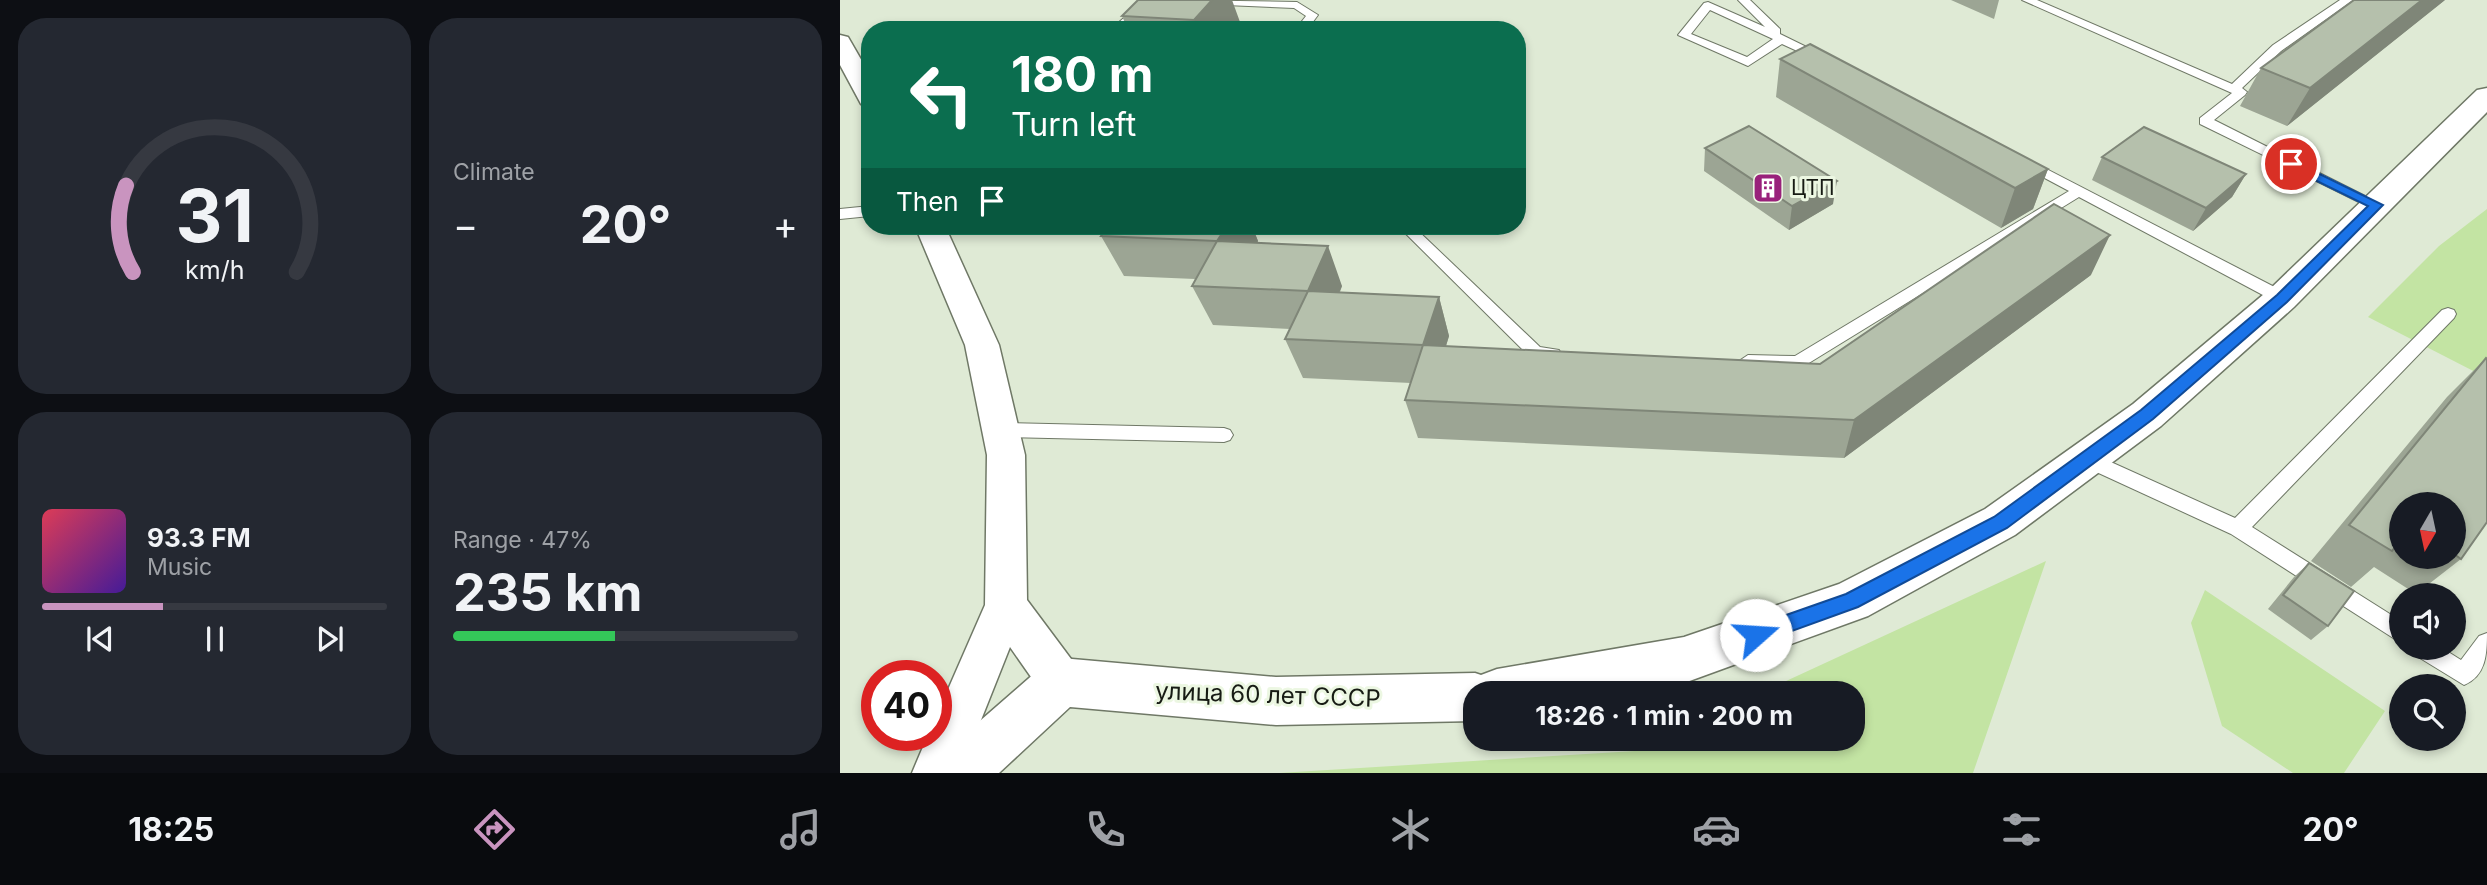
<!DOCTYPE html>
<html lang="en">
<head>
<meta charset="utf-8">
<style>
  :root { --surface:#171b24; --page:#242831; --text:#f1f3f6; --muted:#9ea1a6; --line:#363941; --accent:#c994bf }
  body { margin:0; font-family:Inter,sans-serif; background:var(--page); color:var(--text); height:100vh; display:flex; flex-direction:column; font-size:26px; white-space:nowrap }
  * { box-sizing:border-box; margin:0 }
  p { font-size:23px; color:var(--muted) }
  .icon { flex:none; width:38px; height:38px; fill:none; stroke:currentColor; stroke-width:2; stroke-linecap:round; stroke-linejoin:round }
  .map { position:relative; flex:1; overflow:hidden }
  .drawer { display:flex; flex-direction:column; gap:18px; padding:18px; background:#0d0f14; width:840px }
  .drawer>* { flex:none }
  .banner { position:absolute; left:21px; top:21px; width:665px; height:214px; border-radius:28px; box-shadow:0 4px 10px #0003; background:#0b6e4f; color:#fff; overflow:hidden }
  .needle { width:46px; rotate:189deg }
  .buttons { position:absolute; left:1549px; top:492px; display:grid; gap:14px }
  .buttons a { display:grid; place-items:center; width:77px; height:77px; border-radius:50%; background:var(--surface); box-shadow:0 4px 10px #0003; font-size:35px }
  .speed { position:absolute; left:21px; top:660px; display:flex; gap:14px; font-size:35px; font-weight:700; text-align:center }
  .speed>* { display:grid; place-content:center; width:91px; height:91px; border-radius:50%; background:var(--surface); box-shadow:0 4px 10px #0003; line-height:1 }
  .speed .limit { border:10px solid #d22; background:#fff; color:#111 }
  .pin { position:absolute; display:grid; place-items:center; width:60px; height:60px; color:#fff; margin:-30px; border:4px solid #fff; border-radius:50%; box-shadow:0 2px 7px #0007 }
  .me { position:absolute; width:77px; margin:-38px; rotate:71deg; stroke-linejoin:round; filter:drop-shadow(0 0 5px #0008) }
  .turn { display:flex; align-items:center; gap:24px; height:147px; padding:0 35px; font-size:32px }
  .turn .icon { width:91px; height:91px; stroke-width:2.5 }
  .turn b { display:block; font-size:49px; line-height:60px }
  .then { display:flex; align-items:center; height:66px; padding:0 35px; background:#0003; gap:14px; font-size:26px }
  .big { font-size:52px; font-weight:700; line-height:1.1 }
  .drawer .tile { flex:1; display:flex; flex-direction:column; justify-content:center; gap:10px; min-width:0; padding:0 24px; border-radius:28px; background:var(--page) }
  .drawer .dial { align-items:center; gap:0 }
  .dial svg { height:182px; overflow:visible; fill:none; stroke:var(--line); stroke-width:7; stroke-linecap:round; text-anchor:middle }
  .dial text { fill:var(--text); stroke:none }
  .song { display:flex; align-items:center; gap:21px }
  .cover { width:84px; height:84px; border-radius:10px; background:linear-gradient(135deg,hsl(350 70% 55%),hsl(260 70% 35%)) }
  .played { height:7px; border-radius:4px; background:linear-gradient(90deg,var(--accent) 35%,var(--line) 35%) }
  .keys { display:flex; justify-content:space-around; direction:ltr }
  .heat { display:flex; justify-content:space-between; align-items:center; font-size:38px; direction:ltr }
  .charge { height:10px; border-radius:5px; background:linear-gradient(90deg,#34c759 47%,var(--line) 0) }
  .drawer .tiles { flex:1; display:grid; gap:18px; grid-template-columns:repeat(2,1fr) }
  .trip { position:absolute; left:623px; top:681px; width:402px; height:70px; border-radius:28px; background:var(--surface); box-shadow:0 4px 10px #0003; font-weight:700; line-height:70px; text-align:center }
  .menu { display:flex; height:112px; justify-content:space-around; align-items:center; background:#090b0e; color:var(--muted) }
  .menu .icon { width:49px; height:49px }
  .menu .on { color:var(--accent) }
  .menu b { font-size:32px; color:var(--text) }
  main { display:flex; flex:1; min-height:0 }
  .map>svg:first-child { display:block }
</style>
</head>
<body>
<main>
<section class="drawer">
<div class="tiles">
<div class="tile dial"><svg viewBox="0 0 100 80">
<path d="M14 69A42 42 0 1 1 86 69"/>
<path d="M14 69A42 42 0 0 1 11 31" stroke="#c994bf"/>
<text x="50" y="56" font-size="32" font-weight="700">31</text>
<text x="50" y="72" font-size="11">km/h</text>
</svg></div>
<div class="tile"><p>Climate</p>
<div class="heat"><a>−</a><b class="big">20°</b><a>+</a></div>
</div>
<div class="tile">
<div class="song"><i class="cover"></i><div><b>93.3 FM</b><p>Music</p></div></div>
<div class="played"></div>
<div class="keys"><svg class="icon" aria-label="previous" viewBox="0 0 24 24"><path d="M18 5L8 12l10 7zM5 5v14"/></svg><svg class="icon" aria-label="pause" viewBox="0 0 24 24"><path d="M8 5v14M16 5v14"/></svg><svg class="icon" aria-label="next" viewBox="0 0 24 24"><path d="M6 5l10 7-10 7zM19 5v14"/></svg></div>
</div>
<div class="tile"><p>Range · 47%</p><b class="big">235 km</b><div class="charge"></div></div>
</div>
</section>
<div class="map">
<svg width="1647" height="773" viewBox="0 0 1647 773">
  <rect width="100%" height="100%" fill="#dfead5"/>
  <!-- green -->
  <path fill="#c3e4a3" d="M 1647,209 L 1647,378 L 1528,317 L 1599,246 Z
    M 1206,561 L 1133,773 L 439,773 L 795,751 L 821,739 L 1013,738 L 1013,693 L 920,693 Z
    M 1365,590 L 1545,711 L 1504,773 L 1453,773 L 1382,726 L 1351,623 Z"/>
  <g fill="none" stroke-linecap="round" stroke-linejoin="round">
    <!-- service casing -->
    <g stroke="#6f7866" stroke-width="2">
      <path id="service" d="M 308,0 L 324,0 L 309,7 L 283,30 L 270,30 L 301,3 Z
        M 333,0 L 457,2 L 478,15 L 467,30 L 455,30 L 466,16 L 454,8 L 339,3 Z
        M 898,0 L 910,0 L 940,29 L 940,34 L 989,58 L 979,61 L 942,44 L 908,66 L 838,35 L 864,3 L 868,2 L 925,27 ZM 870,10 L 933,39 L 907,57 L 851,34 Z
        M 1182,0 L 1197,0 L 1392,84 L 1433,45 L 1500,0 L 1513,0 L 1441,51 L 1402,88 L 1407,92 L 1405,95 L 1374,120 L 1543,205 L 1541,208 L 1531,208 L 1360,124 L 1360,118 L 1392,93 Z
        M 1185,158 L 1448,294 L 1450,298 L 1442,304 L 1436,302 L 1239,197 L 964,366 L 902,365 L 899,361 L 908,355 L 955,356 L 1229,191 L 1180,165 L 1180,159 Z
        M 30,206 L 30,216 L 0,219 L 0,209 Z
        M 558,226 L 573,226 L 700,347 L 719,350 L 721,354 L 719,358 L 690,357 Z
        M 1608,308 L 1614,310 L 1616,314 L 1614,318 L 1412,527 L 1561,621 L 1561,643 L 1391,534 L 1239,464 L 1237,459 L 1239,454 L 1246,451 L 1253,454 L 1395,518 L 1602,310 Z
        M 160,423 L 384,428 L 390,430 L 393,435 L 390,440 L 384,442 L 160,437 L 154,435 L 151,430 L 154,425 Z
        M 1647,633 C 1647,654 1646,676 1624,685 L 1575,655 L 1572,648 L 1602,648 L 1621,660 L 1639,636 Z"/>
    </g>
    <!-- minor casing -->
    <g stroke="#6f7866" stroke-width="3">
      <path id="minor" d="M 0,35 L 8,37 L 30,75 L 30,107 L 21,104 L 0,65 Z
        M 75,226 L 105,226 L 159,345 L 185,455 L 187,600 L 237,667 L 243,682 L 237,697 L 221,704 L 205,697 L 170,647 L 120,773 L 72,773 L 88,735 L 96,735 L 96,717 L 145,605 L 147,455 L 125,345 Z"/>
    </g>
    <!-- tertiary casing -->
    <g stroke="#6f7866" stroke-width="3">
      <path id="tertiary" d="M 1647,88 L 1647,112 L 1454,307 L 1321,426 L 1175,535 L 1028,616 L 844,683 L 789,693 L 635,693 L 635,721 L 436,725 L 230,707 L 159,773 L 95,773 L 102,754 L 204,665 L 221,658 L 436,677 L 635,673 L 641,675 L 657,669 L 844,637 L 999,584 L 1145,509 L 1293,404 L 1430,289 L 1637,90 Z"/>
    </g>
    <!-- service -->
    <use href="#service" fill="#fff" fill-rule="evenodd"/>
    <!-- minor -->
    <use href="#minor" fill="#fff" fill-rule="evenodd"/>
    <!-- tertiary -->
    <use href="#tertiary" fill="#fff" fill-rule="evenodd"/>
  </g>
  <!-- wall -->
  <path fill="#9ca594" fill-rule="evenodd" d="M 1111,0 L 1159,0 L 1154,19 Z
    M 1605,0 L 1447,126 L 1400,106 L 1421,68 Z
    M 282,16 L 400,22 L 394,30 L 288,30 Z
    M 940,59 L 1208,169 L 1193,209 L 1161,228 L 936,97 Z
    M 865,148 L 993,204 L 949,230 L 864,171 Z
    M 1262,157 L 1406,174 L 1392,197 L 1353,231 L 1252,180 Z
    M 250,226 L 412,226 L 418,241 L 417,243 L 502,286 L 500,292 L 599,297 L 609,336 L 606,346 L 980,364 L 1251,275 L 1004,458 L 578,438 L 565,400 L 571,383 L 463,378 L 445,339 L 450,329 L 373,325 L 352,286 L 355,279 L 284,276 L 261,236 L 263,234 L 254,233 Z
    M 1646,358 L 1621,559 L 1576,594 L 1534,567 L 1511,587 L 1471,561 L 1607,397 ZM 1561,504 L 1614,504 L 1614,556 L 1561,556 Z
    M 1469,563 L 1488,626 L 1471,640 L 1428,609 L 1454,577 Z"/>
  <!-- shaded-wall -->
  <path fill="#7f8678" d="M 372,0 L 392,0 L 400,22 L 394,30 L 358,30 L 354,20 Z
    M 1582,0 L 1605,0 L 1447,126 L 1470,88 Z
    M 1208,169 L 1193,209 L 1161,228 L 1175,188 Z
    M 1406,174 L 1392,197 L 1353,231 L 1366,208 Z
    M 997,181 L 993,204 L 949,230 L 952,206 Z
    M 387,226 L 412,226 L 418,241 L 396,281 L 377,241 Z
    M 1270,235 L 1251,275 L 1004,458 L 1014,420 Z
    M 488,246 L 502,286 L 483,330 L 468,291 Z
    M 599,297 L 609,336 L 594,384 L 583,345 Z"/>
  <!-- building -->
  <path fill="#b5c0ac" stroke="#7f8678" stroke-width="2" d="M 298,0 L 372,0 L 354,20 L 282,16 Z
    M 1514,0 L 1582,0 L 1470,88 L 1421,68 Z
    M 970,44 L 1208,169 L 1175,188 L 940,59 Z
    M 909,126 L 997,181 L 952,206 L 865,148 Z
    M 1304,127 L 1406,174 L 1366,208 L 1262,157 Z
    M 1214,204 L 1270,235 L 1014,420 L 565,400 L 583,345 L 980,364 Z
    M 268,226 L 387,226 L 377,241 L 261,236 Z
    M 377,241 L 488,246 L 468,291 L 352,286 Z
    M 468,291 L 599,297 L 583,345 L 445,339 Z
    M 1646,358 L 1647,359 L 1647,522 L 1621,559 L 1614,554 L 1614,504 L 1561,504 L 1561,539 L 1552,551 L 1509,525 Z
    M 1469,563 L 1514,591 L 1488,626 L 1443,595 Z"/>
  <!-- route -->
  <path fill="#1a73e8" stroke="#114b97" stroke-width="2" d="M 1451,160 L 1543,205 L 1447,302 L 1313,419 L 1167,528 L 1018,607 L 916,644 L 909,641 L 906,635 L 909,628 L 1006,594 L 1154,517 L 1301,410 L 1437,295 L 1528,206 L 1446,166 L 1446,161 Z"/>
  <!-- icons -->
  <defs>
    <g id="building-square" transform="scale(1.575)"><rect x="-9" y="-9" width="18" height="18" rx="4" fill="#99217b" stroke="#ecf7e2"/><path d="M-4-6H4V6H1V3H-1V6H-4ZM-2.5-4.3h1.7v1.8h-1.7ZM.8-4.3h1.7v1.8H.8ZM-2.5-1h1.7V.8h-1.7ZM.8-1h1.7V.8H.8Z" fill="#fff"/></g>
  </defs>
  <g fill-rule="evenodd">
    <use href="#building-square" x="928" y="188"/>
  </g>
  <g text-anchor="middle" stroke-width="6" stroke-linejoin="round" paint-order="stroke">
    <!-- poi labels -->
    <g font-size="21" fill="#171b14" stroke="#ecf7e2" text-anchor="start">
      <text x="951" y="195">ЦТП</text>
    </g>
    <!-- near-street labels -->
    <g font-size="24" fill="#171b14" stroke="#ecf7e2">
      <text transform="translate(428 695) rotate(2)" y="8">улица 60 лет СССР</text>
    </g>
  </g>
</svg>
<div class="buttons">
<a><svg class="needle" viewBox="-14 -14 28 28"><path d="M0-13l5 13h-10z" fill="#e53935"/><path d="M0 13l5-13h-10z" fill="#9ea1a6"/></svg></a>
<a><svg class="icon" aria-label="sound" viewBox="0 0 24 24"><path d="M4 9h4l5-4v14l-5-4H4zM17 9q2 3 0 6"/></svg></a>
<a><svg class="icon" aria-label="search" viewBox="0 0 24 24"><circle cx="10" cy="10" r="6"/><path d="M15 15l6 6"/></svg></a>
</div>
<div class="speed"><div class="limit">40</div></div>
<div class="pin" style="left:1451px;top:164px;background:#d93025"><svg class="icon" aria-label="arrive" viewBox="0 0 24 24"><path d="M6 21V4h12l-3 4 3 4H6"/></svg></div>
<svg class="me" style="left:916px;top:635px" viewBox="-20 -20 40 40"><circle r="19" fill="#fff"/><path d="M0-13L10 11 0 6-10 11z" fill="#1a73e8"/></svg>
<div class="trip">18:26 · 1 min · 200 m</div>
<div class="banner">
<div class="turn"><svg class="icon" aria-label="left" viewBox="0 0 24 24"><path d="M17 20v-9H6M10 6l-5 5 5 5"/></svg><div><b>180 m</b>Turn left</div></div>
<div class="then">Then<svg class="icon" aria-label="arrive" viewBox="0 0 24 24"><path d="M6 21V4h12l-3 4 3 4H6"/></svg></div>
</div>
</div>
</main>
<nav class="menu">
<b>18:25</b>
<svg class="icon on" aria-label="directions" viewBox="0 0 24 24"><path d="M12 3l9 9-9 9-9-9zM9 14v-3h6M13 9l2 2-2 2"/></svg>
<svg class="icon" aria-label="music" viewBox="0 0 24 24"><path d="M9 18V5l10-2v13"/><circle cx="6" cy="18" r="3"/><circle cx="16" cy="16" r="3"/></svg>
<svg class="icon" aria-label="phone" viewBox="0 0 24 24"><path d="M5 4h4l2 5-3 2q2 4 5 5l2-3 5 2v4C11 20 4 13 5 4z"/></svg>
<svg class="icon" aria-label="climate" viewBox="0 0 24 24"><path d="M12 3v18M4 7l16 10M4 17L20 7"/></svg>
<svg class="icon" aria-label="car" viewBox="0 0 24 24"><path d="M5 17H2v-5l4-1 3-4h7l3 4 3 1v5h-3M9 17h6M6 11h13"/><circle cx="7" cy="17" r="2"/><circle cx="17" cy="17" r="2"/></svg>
<svg class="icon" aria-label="filters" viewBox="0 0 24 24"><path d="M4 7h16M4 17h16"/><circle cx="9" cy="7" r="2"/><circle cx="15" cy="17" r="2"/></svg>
<b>20°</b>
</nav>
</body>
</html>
